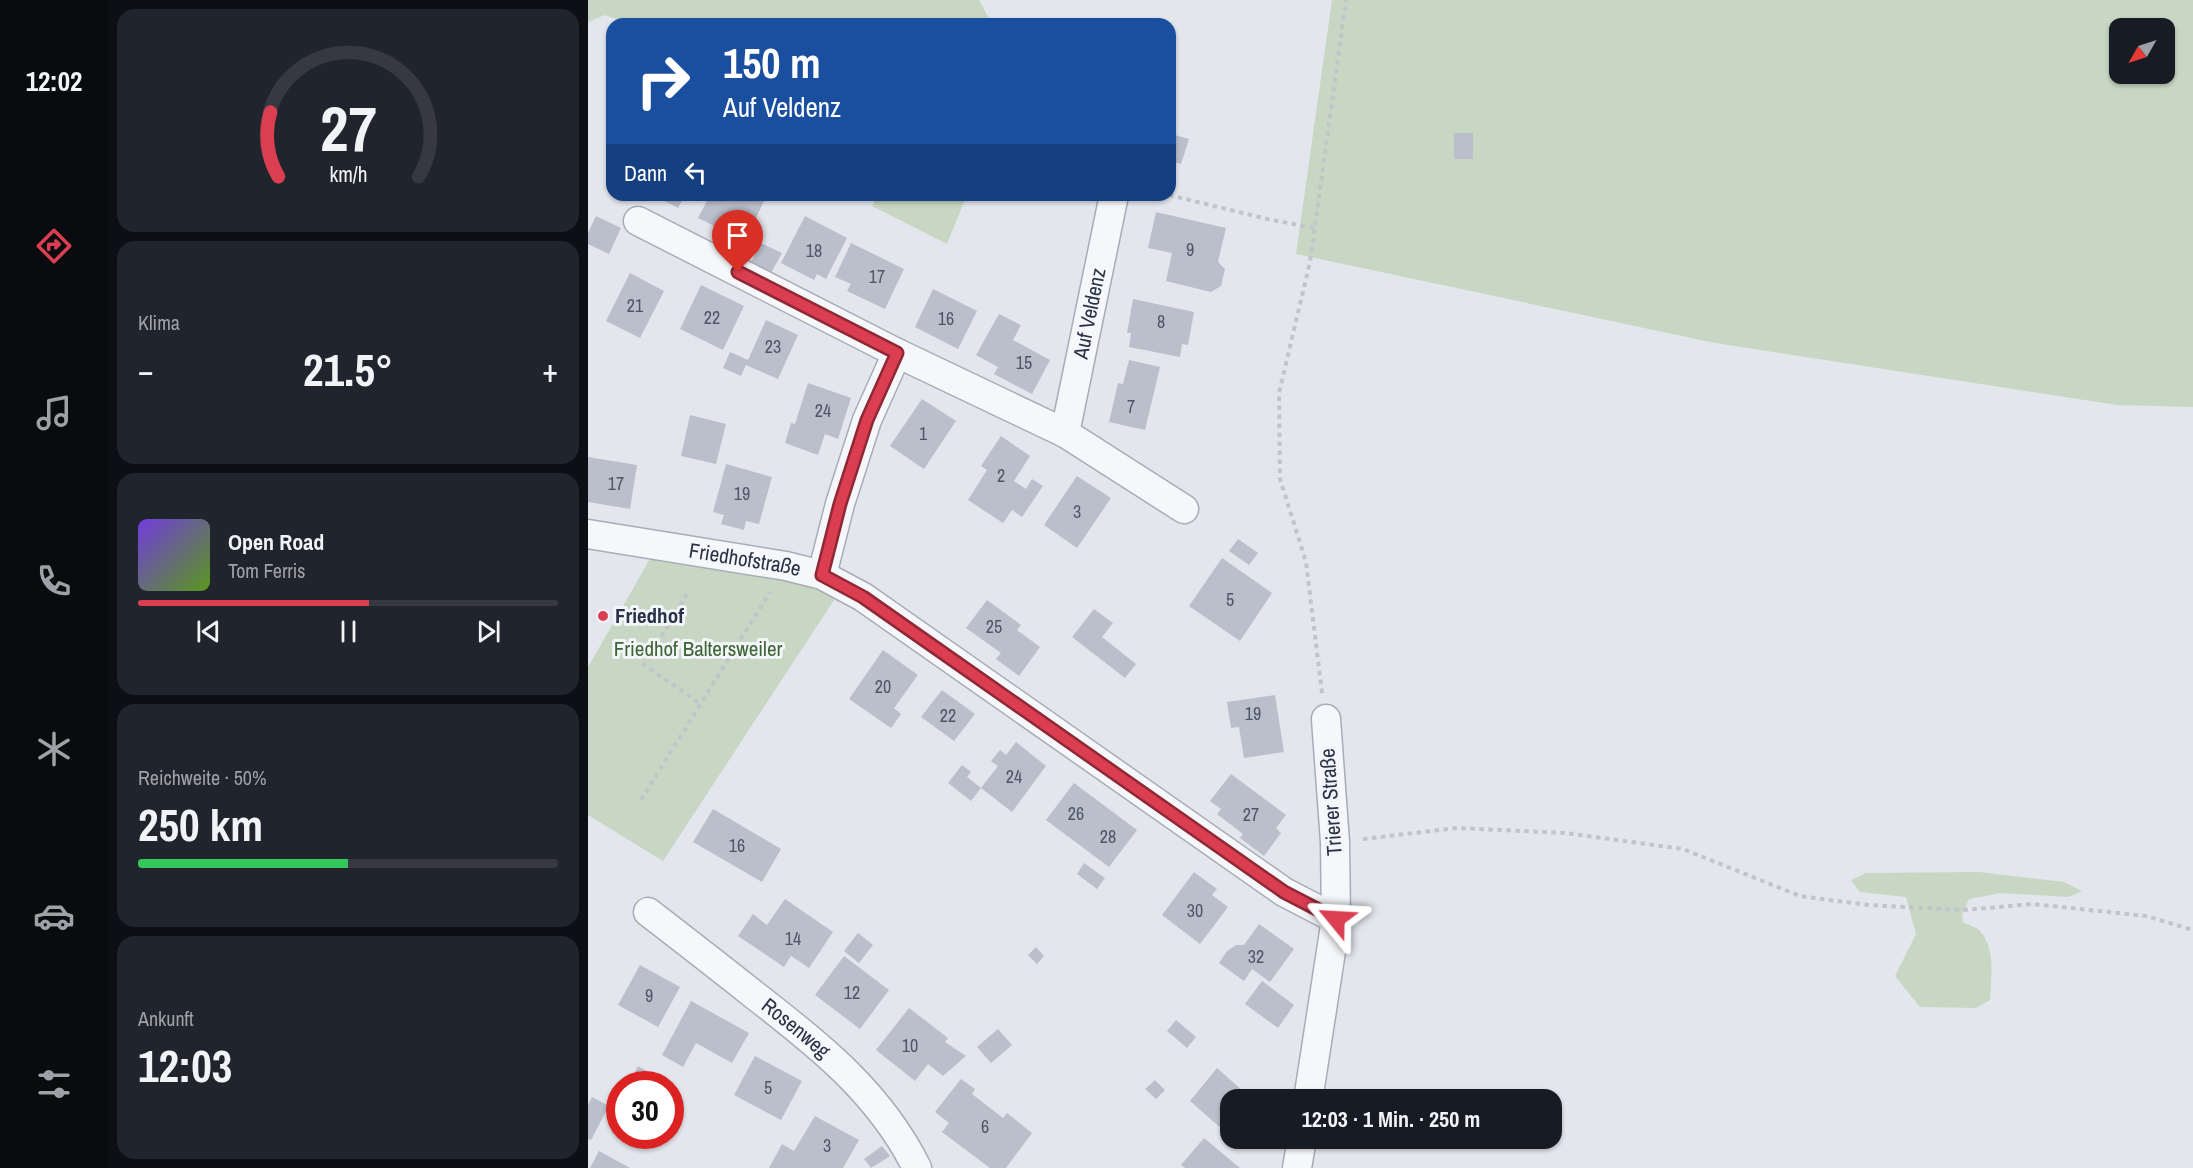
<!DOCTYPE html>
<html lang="de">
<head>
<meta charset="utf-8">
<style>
  :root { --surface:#171b24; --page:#20242c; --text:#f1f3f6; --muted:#9ea1a6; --line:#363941; --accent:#db3e51 }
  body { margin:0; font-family:"Archivo Narrow",sans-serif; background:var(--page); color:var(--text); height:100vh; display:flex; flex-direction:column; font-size:22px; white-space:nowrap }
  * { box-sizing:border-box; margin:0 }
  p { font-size:20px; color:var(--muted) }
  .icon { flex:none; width:33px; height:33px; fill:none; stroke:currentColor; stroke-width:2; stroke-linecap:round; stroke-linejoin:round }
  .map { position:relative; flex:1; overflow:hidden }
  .sheet { display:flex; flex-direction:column; gap:9px; padding:9px; background:#0d0f14; width:480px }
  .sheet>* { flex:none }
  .guide { position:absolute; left:18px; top:18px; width:570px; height:183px; border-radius:18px; box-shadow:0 2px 4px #0004; background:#1a4fa0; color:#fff; overflow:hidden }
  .needle { width:39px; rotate:231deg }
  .fabs { position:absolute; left:1521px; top:18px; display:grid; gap:12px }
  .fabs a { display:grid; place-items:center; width:66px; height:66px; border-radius:12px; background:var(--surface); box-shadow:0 2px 4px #0004; font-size:30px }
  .speed { position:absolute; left:18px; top:1071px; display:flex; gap:12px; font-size:30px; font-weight:700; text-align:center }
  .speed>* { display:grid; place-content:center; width:78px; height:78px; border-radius:50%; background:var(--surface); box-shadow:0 2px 4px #0004; line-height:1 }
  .speed .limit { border:9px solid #d22; background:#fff; color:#111 }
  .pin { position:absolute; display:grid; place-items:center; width:51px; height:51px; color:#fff; margin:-62px -26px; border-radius:50% 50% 50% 0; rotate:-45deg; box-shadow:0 0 6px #0007 }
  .pin .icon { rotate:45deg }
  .me { position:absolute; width:66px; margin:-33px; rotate:297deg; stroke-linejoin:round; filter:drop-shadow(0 0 4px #0008) }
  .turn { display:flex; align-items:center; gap:21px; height:126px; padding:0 18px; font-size:27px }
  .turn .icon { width:78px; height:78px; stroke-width:2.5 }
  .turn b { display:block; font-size:42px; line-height:51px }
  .then { display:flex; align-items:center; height:57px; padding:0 18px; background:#0003; gap:12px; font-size:22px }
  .big { font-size:45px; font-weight:700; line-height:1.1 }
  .sheet .tile { flex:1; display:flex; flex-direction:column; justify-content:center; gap:9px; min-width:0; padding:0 21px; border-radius:18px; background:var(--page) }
  .sheet .dial { align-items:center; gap:0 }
  .dial svg { height:156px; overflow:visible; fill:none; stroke:var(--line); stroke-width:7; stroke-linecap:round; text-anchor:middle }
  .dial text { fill:var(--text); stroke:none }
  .song { display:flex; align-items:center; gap:18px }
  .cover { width:72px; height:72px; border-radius:9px; background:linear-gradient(135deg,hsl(260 70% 55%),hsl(90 70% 35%)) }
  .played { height:6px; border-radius:3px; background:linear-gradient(90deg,var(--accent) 55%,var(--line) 55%) }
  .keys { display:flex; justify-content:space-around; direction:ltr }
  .heat { display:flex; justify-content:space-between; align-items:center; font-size:33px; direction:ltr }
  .charge { height:9px; border-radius:4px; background:linear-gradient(90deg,#34c759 50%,var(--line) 0) }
  .trip { position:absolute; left:632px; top:1089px; width:342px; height:60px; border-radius:18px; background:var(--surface); box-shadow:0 2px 4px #0004; font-weight:700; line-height:60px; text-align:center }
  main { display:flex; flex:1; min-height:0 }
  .menu { display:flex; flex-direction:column; width:108px; justify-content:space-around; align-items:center; background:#090b0e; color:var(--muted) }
  .menu .icon { width:42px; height:42px }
  .menu .on { color:var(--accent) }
  .menu b { font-size:27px; color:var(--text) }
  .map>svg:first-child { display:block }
</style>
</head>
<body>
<main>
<nav class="menu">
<b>12:02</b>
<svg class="icon on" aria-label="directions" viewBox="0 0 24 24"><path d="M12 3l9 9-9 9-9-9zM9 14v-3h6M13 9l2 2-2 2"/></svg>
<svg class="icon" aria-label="music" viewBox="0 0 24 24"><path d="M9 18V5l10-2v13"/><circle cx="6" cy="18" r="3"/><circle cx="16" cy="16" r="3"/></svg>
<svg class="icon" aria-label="phone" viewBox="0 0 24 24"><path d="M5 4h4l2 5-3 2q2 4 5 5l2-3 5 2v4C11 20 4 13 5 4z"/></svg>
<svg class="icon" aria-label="climate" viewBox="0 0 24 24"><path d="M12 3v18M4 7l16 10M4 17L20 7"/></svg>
<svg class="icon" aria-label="car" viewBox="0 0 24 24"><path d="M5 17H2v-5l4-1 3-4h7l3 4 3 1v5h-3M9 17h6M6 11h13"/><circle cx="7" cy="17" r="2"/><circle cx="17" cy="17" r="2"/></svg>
<svg class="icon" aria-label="filters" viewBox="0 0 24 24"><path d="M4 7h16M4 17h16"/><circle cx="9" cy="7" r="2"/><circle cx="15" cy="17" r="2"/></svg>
</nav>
<section class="sheet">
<div class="tile dial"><svg viewBox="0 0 100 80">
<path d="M14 69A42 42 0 1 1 86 69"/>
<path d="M14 69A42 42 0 0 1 10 36" stroke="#db3e51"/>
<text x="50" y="56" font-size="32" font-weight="700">27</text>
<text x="50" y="72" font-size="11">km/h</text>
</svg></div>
<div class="tile"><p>Klima</p>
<div class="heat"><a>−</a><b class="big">21.5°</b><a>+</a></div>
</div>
<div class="tile">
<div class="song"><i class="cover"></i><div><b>Open Road</b><p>Tom Ferris</p></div></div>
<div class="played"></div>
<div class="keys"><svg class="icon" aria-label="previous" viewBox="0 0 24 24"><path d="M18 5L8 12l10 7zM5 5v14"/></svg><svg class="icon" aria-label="pause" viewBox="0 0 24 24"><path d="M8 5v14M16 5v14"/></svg><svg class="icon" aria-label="next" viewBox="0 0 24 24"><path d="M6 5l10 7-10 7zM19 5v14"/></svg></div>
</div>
<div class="tile"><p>Reichweite · 50%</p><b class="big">250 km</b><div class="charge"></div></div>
<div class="tile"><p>Ankunft</p><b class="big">12:03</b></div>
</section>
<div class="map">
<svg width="1605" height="1168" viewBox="0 0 1605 1168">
  <rect width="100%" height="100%" fill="#e3e6ec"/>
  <!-- green -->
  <path fill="#c8d7c3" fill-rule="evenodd" d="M 0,0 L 391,0 L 404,24 L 41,24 L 17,15 L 0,22 Z
    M 744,0 L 1605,0 L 1605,407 L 1529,405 L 1127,343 L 708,254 ZM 1532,28 L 1576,28 L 1576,74 L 1532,74 Z
    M 290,195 L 379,195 L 359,244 L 284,206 Z
    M 67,550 L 208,579 L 248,597 L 75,861 L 0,815 L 0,667 Z
    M 1391,872 L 1476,882 L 1494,891 L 1480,897 L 1413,893 L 1381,899 L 1374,915 L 1375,922 C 1380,925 1388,927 1392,931 C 1408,949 1403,978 1402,1000 L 1388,1008 L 1332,1007 L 1307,976 L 1328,934 L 1318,897 L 1272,892 L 1263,880 L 1278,873 Z"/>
  <!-- building -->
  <path fill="#babfcb" d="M 866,133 L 885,133 L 885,159 L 866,159 Z
    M 587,135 L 601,139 L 593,164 L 582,161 L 582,142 L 584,143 Z
    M 65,195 L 97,195 L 90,208 Z
    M 122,195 L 169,195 L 177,199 L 157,241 L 110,218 Z
    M 568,212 L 638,228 L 630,262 L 637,269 L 633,286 L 623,292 L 578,281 L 584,253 L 560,248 Z
    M 8,216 L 33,228 L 21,254 L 0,244 L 0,233 Z
    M 217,216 L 259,238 L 238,279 L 229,274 L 226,280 L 193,263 Z
    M 173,243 L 194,253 L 183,273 L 163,263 Z
    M 263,243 L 316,269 L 297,309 L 259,291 L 263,284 L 247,277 Z
    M 42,273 L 76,291 L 52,338 L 18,321 Z
    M 113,285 L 156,306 L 135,350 L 92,329 Z
    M 345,289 L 389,311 L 370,349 L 327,327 Z
    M 545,299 L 606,312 L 600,345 L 594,344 L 592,357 L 541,347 L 543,333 L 539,333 Z
    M 411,314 L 433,325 L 425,340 L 462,360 L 444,394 L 406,374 L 410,367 L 388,355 Z
    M 178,320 L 210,335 L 190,379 L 158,365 L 153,376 L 135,368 L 142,352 L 160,360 Z
    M 541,360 L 572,367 L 557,430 L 521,422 L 530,383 L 535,384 Z
    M 220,383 L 263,398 L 250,439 L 237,434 L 230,455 L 197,443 L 203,423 L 207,424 Z
    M 334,399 L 368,421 L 336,469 L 302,446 Z
    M 102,415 L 138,424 L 128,464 L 93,456 Z
    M 413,436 L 442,456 L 426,481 L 438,489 L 444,479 L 455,486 L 434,517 L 424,510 L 415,523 L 380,500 L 399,470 L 393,466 Z
    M 0,457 L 49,465 L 42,509 L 0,502 Z
    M 138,464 L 184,477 L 171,524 L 158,521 L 156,530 L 133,524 L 136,515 L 125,512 Z
    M 489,476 L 523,498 L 489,548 L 456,525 Z
    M 650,539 L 670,553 L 661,565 L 641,551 Z
    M 634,558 L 684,593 L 652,641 L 601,606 Z
    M 399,600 L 433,625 L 429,630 L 452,647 L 431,676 L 408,659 L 413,653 L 378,628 Z
    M 506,609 L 525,623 L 514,637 L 548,664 L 537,678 L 484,637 Z
    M 295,650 L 330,675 L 306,708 L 313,714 L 303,728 L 261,699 Z
    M 354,690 L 387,714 L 366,741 L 333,717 Z
    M 687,695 L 696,752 L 656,758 L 651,727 L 643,728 L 639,702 Z
    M 428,742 L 458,766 L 424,812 L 393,788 L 410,766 L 403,761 L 412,750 L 418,755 Z
    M 374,765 L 383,772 L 379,777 L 393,788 L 383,801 L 360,783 Z
    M 643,774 L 698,815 L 688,828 L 693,833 L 676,856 L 652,838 L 655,834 L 629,814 L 633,809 L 622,801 Z
    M 486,783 L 549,830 L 521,867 L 458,820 Z
    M 125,809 L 193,849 L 174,882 L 105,842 Z
    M 496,863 L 517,878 L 509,889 L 489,874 Z
    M 606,872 L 629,889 L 624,895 L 640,907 L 612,944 L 574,915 Z
    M 197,899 L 245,932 L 221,968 L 203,956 L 196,967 L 150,936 L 165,914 L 179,925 Z
    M 671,924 L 706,949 L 682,982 L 664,969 L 656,981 L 631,963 L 639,951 L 648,945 L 656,945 Z
    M 270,933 L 285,945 L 271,963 L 256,951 Z
    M 448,947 L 456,956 L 449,964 L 440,955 Z
    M 256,956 L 301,990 L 272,1029 L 227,995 Z
    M 52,965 L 92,987 L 70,1027 L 30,1005 Z
    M 674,981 L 706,1005 L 690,1028 L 657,1004 Z
    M 103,1001 L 161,1033 L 144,1063 L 108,1043 L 95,1067 L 74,1055 Z
    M 321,1008 L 360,1038 L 357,1042 L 378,1056 L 355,1076 L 340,1064 L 327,1081 L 288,1050 Z
    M 588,1020 L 608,1037 L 599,1048 L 579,1031 Z
    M 410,1029 L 424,1045 L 403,1063 L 389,1047 Z
    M 167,1056 L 214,1081 L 193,1120 L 146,1095 Z
    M 50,1066 L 60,1072 L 54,1084 L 43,1079 Z
    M 629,1068 L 665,1100 L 642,1100 L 642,1136 L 602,1101 Z
    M 373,1079 L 387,1089 L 384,1094 L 415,1118 L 419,1113 L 444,1133 L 418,1168 L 402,1168 L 354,1132 L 361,1123 L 347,1112 Z
    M 567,1080 L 577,1090 L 568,1099 L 557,1089 Z
    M 4,1097 L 21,1106 L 3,1140 L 0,1139 L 0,1105 Z
    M 227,1116 L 271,1140 L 255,1168 L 181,1168 L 194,1144 L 206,1151 Z
    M 616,1138 L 652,1168 L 597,1168 L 593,1165 Z
    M 294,1146 L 302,1156 L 283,1168 L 276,1159 Z
    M 11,1151 L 42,1168 L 2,1168 Z"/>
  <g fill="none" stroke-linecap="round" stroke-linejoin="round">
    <!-- minor casing -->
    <g stroke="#a7adb7" stroke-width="31">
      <g id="minor">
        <path d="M 50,221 L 309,353 L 477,433 L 596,509"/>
        <path id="s1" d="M 477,433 L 526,195"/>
        <path id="s2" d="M 0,534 L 198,566 L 234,575 L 275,597 L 696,892 L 748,919"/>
        <path d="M 234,575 L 252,504 L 279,420 L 309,353"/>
        <path id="s3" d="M 60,912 C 95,939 130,966 165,994 C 230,1044 292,1093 329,1168"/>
        <path d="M 720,1100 L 748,919 L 747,842 L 738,719"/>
        <path d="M 709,1168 L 714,1138"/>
      </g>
    </g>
    <!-- path -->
    <path stroke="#c1c4cb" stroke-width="4" stroke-dasharray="4.5 4.5" stroke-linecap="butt" d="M 581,195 L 679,219 L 726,228
      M 99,594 L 56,665 L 113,704
      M 734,693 L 718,562 L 692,479 L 691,393 L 722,262 L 758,0
      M 53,800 L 182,592
      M 775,839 L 869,828 L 978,833 L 1095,849 L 1212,896 L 1280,905 L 1375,910 L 1445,904 L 1558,916 L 1605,930"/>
    <!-- minor -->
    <use href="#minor" stroke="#f6f7fa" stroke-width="28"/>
  </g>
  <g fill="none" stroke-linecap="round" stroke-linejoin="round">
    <!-- route casing -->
    <g stroke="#8e2835" stroke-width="15">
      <path id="route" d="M 150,272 L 309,353 L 279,420 L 252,504 L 234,575 L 275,597 L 696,892 L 748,919"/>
    </g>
    <!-- route -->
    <use href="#route" stroke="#db3e51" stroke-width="10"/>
  </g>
  <!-- markers -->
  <circle fill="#db3e51" stroke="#f3f5f9" stroke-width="2" cx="15" cy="616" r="6"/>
  <g text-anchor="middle" stroke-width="6" stroke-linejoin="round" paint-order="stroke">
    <!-- number labels -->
    <g font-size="18" fill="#4d5668">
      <text x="602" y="256">9</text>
      <text x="226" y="257">18</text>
      <text x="289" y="283">17</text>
      <text x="47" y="312">21</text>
      <text x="124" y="324">22</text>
      <text x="358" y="325">16</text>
      <text x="573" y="328">8</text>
      <text x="185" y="353">23</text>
      <text x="436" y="369">15</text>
      <text x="543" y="413">7</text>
      <text x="235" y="417">24</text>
      <text x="335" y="440">1</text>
      <text x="413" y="482">2</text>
      <text x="28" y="490">17</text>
      <text x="154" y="500">19</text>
      <text x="489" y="518">3</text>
      <text x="642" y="606">5</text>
      <text x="406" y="633">25</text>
      <text x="295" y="693">20</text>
      <text x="665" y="720">19</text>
      <text x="360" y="722">22</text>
      <text x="426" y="783">24</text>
      <text x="488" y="820">26</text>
      <text x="663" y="821">27</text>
      <text x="520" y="843">28</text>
      <text x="149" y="852">16</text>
      <text x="607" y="917">30</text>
      <text x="205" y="945">14</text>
      <text x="668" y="963">32</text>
      <text x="264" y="999">12</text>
      <text x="61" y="1002">9</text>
      <text x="322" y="1052">10</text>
      <text x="180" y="1094">5</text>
      <text x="397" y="1133">6</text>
      <text x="239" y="1152">3</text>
    </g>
    <!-- street labels -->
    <g font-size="21" fill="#293347" stroke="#f3f5f9">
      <text dy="7" stroke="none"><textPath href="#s1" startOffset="122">Auf Veldenz</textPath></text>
      <text dy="7" stroke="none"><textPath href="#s2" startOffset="159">Friedhofstraße</textPath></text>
      <text transform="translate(743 802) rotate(-94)" y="7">Trierer Straße</text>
      <text dy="7" stroke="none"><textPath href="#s3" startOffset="188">Rosenweg</textPath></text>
    </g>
    <!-- poi labels -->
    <g font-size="21" font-weight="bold" fill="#293347" stroke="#f3f5f9" text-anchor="start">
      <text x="27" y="623">Friedhof</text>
    </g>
    <!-- park labels -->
    <g font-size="21" fill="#3c6435" stroke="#f3f5f9">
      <text x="110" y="656">Friedhof Baltersweiler</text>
    </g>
  </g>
</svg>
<div class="fabs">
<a><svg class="needle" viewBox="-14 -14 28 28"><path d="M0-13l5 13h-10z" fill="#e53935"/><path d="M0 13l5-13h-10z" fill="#9ea1a6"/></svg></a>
</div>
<div class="speed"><div class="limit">30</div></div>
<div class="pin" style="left:150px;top:272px;background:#d93025"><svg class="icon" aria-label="arrive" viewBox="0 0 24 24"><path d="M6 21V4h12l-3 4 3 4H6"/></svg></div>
<svg class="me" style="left:748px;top:919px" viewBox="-20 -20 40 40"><path d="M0-17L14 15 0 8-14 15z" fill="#db3e51" stroke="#fff" stroke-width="4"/></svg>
<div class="trip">12:03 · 1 Min. · 250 m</div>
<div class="guide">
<div class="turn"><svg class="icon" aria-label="right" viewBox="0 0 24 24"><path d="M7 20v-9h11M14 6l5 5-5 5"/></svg><div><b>150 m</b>Auf Veldenz</div></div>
<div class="then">Dann<svg class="icon" aria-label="left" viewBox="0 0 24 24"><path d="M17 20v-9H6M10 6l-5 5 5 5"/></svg></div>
</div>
</div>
</main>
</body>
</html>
